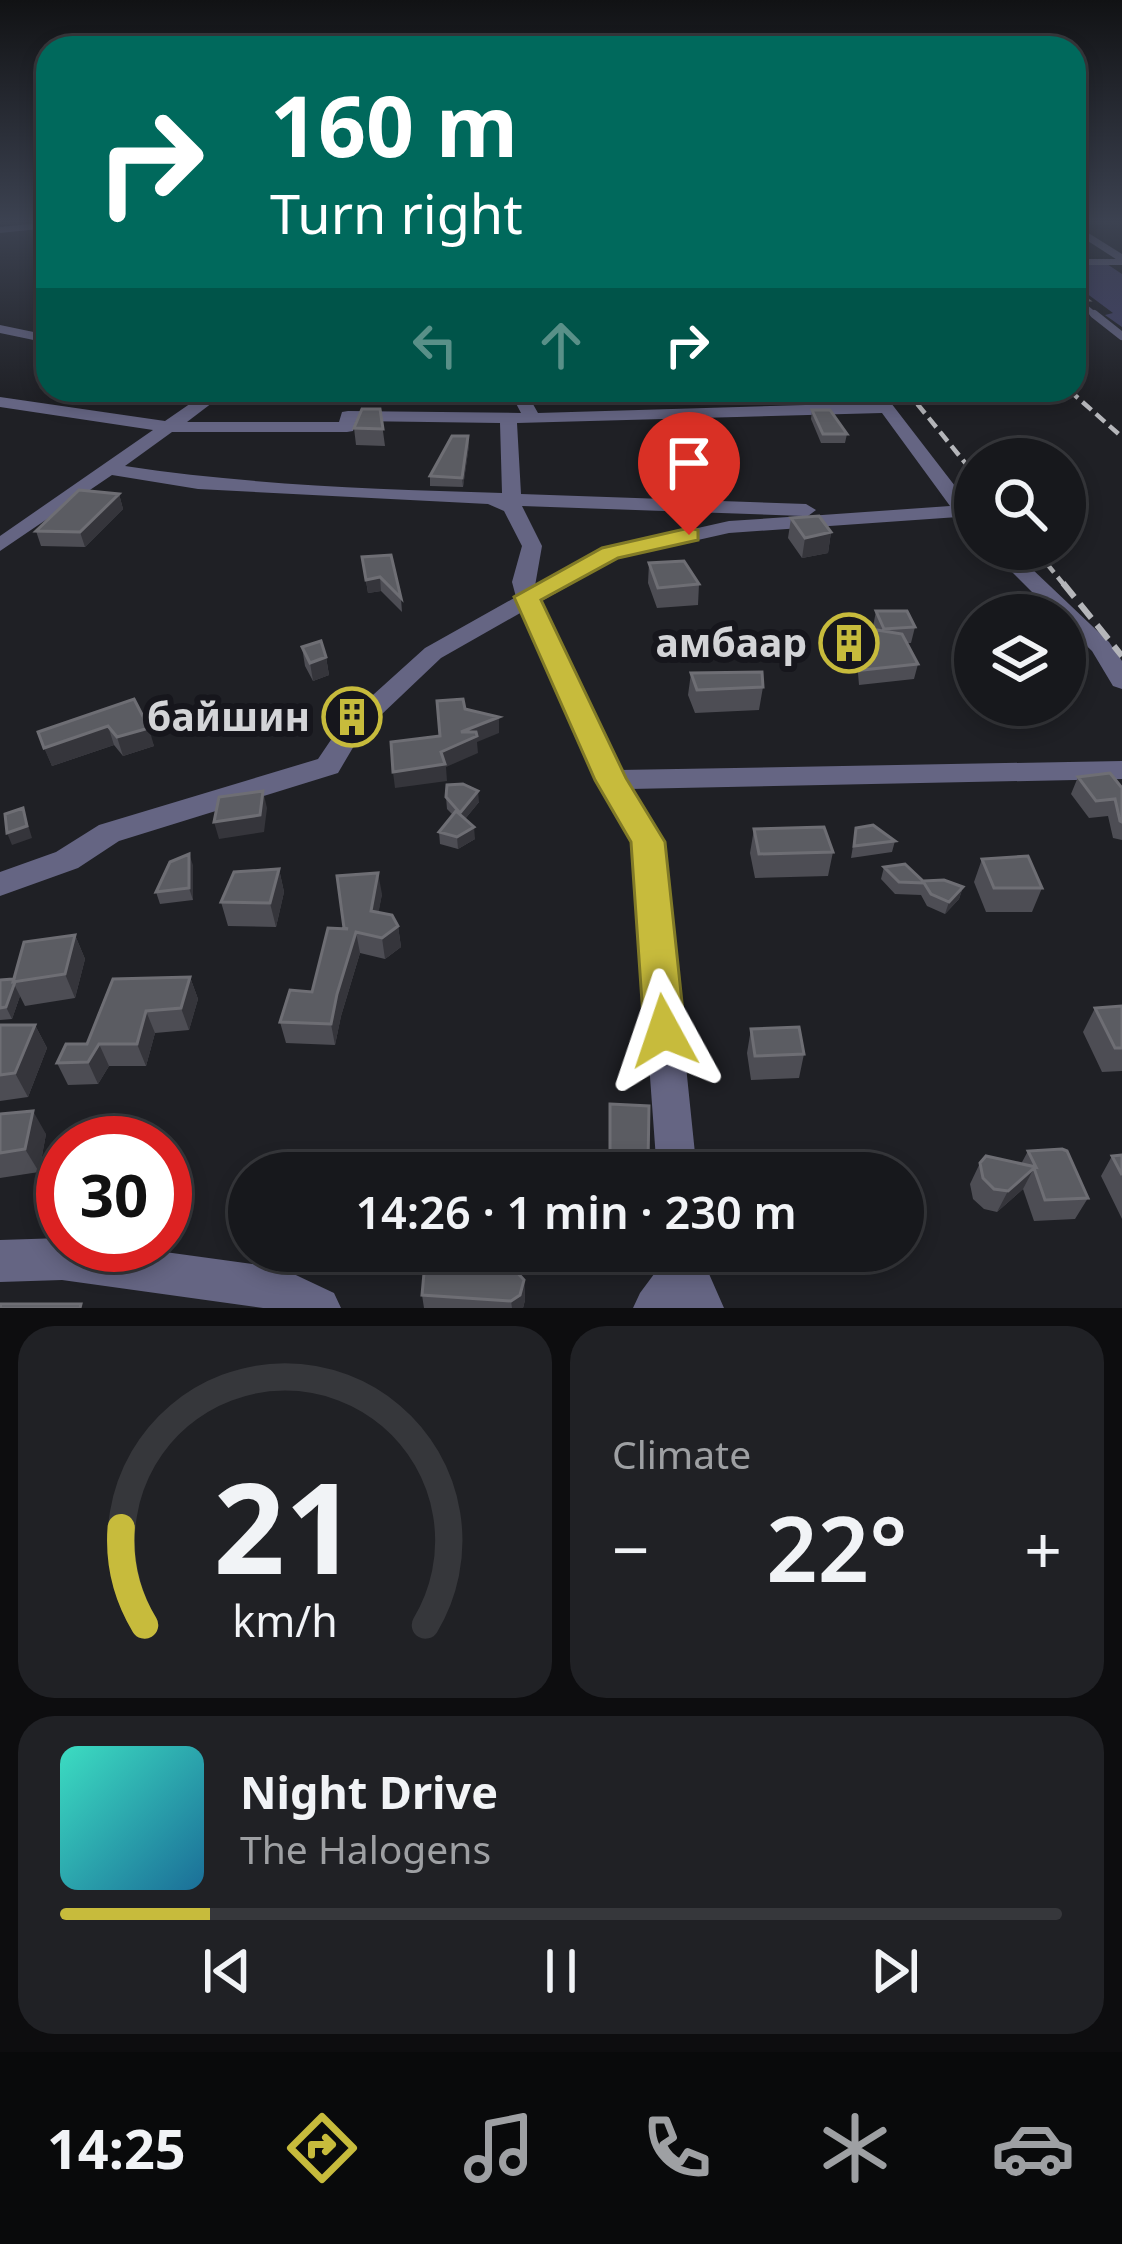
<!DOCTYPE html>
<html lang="en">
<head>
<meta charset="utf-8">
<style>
  :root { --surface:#17181c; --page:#202125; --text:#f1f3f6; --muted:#9ea0a3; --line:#36373b; --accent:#c7bb3c }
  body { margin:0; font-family:"Noto Sans",sans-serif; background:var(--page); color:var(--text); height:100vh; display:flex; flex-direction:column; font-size:45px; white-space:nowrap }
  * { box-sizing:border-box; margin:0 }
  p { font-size:39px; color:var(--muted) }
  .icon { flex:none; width:66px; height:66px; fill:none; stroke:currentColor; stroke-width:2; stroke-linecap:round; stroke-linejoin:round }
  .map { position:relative; height:1308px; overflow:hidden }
  .panel { display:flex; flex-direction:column; gap:18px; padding:18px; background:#0d0d0f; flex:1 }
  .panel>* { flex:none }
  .banner { position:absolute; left:36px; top:36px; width:1050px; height:366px; border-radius:36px; box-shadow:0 6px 18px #0003,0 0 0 3px var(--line); background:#00695c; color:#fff; overflow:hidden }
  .controls { position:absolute; left:954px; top:438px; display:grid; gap:24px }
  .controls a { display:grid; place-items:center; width:132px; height:132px; border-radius:50%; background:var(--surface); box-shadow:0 6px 18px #0003,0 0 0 3px var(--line); font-size:60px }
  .speed { position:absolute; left:36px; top:1116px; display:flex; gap:24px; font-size:60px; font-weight:700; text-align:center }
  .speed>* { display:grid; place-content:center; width:156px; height:156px; border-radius:50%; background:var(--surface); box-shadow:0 6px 18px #0003,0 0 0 3px var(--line); line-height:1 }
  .speed .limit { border:18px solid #d22; background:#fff; color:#111 }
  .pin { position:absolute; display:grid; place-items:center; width:102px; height:102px; color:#fff; margin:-123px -51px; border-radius:50% 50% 50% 0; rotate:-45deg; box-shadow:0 0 12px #0007 }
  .pin .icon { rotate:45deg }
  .me { position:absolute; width:132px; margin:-66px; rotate:355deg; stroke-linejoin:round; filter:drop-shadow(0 0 9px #0008) }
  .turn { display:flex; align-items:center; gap:42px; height:252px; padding:0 36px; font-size:54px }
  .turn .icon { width:156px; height:156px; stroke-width:2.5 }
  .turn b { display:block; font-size:84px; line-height:102px }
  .lanes { display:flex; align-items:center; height:114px; padding:0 36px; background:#0003; justify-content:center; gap:60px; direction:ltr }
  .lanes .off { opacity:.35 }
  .big { font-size:90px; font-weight:600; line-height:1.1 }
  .panel .card { flex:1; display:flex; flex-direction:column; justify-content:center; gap:18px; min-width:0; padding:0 42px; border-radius:36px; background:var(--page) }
  .panel .dial { align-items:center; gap:0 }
  .dial svg { height:312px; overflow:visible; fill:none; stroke:var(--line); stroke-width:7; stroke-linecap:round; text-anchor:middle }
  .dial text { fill:var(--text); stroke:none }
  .song { display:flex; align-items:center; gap:36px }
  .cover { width:144px; height:144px; border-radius:18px; background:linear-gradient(135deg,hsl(170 70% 55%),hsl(200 70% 35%)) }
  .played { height:12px; border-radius:6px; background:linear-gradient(90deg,var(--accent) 15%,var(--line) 15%) }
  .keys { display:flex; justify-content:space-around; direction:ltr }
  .heat { display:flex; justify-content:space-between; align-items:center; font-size:66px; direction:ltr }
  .panel .tiles { flex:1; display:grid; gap:18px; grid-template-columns:1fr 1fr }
  .card:last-child { grid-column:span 2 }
  .trip { position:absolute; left:228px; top:1152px; width:696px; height:120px; border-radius:60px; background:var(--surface); box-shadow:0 6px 18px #0003,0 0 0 3px var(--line); font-weight:600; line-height:120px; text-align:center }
  .dock { display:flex; height:192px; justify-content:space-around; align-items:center; background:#090a0b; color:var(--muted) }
  .dock .icon { width:84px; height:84px }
  .dock .current { color:var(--accent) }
  .dock b { font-size:54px; color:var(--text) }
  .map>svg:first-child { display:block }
</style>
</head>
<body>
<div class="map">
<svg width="1122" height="1308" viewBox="0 0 1122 1308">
  <rect width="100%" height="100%" fill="#1f2025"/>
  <!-- green -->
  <path fill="#424168" d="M 1107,264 L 1122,274 L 1122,327 L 1105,315 L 1113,313 L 1074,284 L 1074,265 Z"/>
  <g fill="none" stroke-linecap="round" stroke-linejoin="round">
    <!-- lane-far1 -->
    <path stroke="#656583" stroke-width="6" d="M 1074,262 L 1122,262
      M 1074,298 L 1097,317"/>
    <!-- lane -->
    <path stroke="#656583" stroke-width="8" d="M 1094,314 L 1122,336"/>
    <!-- street -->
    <path fill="#656583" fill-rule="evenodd" d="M 48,222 L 48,228 L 0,233 L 0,227 Z
      M 1074,224 L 1122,254 L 1122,263 L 1074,232 Z
      M 0,325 L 48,335 L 48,343 L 0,333 Z
      M 210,390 L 229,390 L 187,422 L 339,422 L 342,412 L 348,411 L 521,413 L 509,390 L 525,390 L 538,413 L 875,403 L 865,390 L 881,390 L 975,512 L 975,532 L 968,530 L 958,517 L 729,533 L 618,558 L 540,602 L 619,770 L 1122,761 L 1122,779 L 630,789 L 663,842 L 697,1173 L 657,1173 L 633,843 L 596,780 L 522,612 L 441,658 L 361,734 L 338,773 L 119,841 L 78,868 L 0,896 L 0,872 L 56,852 L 99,825 L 318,759 L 343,722 L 425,648 L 516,597 L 512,582 L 522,546 L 504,511 L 488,504 L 198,489 L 112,475 L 0,551 L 0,536 L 153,430 L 0,407 L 0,397 L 165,421 ZM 882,413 L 950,506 L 808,516 L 816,510 L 806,504 L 521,494 L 517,423 ZM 356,421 L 500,423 L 502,493 C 375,489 250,485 125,466 L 172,432 L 347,432 L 353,431 ZM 522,506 L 803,516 L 729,521 L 604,549 L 535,586 L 542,546 Z
      M 989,549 L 1011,549 L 1109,642 L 1122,661 L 1122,689 L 1113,686 L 1092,651 L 1065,625 L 1065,615 L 1055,615 Z
      M 62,1238 L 63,1245 L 114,1245 L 281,1268 L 334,1293 L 341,1308 L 263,1308 L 62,1280 L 0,1282 L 0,1240 Z
      M 662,1251 L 704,1251 L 706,1267 L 724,1308 L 633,1308 L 640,1293 L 663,1262 Z"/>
    <!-- rail-far1 -->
    <path stroke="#b5b6ba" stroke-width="4.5" stroke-dasharray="12 6" stroke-linecap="butt" d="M 906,390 L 975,475
      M 1069,390 L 1122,437
      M 1035,549 L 1065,586"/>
    <!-- rail -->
    <path stroke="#b5b6ba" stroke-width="6" stroke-dasharray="18 9" stroke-linecap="butt" d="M 1063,583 L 1122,656"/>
  </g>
  <!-- wall -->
  <path fill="#4d4d54" d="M 1074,290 L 1088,300 L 1081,322 L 1074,322 Z
    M 636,390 L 657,390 L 657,392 L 637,393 Z
    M 794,390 L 830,390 L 829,400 L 800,401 Z
    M 380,409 L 385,446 L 356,445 L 354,428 Z
    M 812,410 L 847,434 L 845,443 L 821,443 L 811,419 Z
    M 468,436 L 469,445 L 463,487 L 430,486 L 430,476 Z
    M 701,445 L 690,463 L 693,472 L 692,488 L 674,488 L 669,473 L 663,473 L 664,457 Z
    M 119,494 L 123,509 L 85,547 L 41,546 L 36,531 Z
    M 791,518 L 831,532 L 828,553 L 802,558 L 788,538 Z
    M 362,557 L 401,598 L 402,612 L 381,591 L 368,593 Z
    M 649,563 L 699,584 L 698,605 L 657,608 L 648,583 Z
    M 876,611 L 915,627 L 911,643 L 907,643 L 918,664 L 914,679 L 859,685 L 858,673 L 861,658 L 876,633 L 873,627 Z
    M 302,647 L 326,657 L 329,675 L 313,681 L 305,666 Z
    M 691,673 L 763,687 L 759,710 L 695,713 L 688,695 Z
    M 134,699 L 154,746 L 123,756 L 114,745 L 52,766 L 38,732 Z
    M 1078,777 L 1122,788 L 1122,840 L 1113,838 L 1108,816 L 1089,818 L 1071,794 Z
    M 446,797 L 479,802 L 465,819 L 475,839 L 458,849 L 440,844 L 439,832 L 453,815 L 447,809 Z
    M 856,828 L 895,841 L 892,852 L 851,858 Z
    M 754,829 L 833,852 L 828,876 L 755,878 L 750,853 Z
    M 982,859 L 1042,888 L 1032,912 L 986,912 L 974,882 Z
    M 193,865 L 193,900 L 160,904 L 156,892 Z
    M 884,867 L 923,881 L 963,887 L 959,899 L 945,914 L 927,906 L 921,895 L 895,894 L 881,879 Z
    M 279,869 L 284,892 L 276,927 L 228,926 L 221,902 Z
    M 382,894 L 378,913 L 398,926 L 401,947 L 385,959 L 360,953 L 341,1016 L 335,1045 L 286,1043 L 280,1022 L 312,992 Z
    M 75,935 L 85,959 L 75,998 L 25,1006 L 20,996 L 12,1019 L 0,1020 L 0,980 L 14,979 Z
    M 190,977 L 198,999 L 189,1030 L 155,1033 L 146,1066 L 109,1066 L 98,1084 L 68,1085 L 57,1063 Z
    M 1122,1006 L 1122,1071 L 1102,1072 L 1083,1032 L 1095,1008 Z
    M 0,1025 L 35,1025 L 47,1048 L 28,1097 L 0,1101 Z
    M 751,1029 L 804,1054 L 799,1078 L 751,1080 L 747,1053 Z
    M 610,1104 L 648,1163 L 647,1173 L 609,1173 Z
    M 0,1114 L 46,1134 L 39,1172 L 0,1178 Z
    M 1028,1151 L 1088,1198 L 1075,1219 L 1034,1221 L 1023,1189 L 997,1212 L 984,1209 L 973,1199 L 970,1184 L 980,1163 L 1021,1164 Z
    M 1122,1155 L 1122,1219 L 1101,1176 L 1112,1156 Z
    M 262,1251 L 291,1251 L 290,1255 L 263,1253 Z
    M 502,1267 L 524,1280 L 525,1300 L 523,1308 L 424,1308 L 422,1295 Z"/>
  <!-- shaded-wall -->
  <path fill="#35353b" d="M 702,430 L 701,445 L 686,469 L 688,453 Z
    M 468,436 L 469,445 L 463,487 L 462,478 Z
    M 119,494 L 123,509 L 85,547 L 80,532 Z
    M 831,532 L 828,553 L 802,558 L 805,538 Z
    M 380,577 L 381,591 L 368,593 L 366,580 Z
    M 326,657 L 329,675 L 313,681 L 310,663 Z
    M 499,717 L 499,733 L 477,742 L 478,753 L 446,767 L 447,781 L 395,788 L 393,772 L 441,752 L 461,732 Z
    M 108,726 L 114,745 L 52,766 L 44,748 Z
    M 149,728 L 154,746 L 123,756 L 117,737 Z
    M 263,791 L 267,808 L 264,832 L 219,839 L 214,822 Z
    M 478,791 L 479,802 L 461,824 L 460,813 Z
    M 23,808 L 32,838 L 12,845 L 7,833 Z
    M 474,827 L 475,839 L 458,849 L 457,837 Z
    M 189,854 L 193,865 L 193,900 L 189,888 Z
    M 279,869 L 284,892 L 276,927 L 270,903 Z
    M 378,873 L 382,894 L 375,932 L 371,911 Z
    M 963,887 L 959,899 L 945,914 L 949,902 Z
    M 398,926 L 401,947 L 385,959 L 382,938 Z
    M 356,932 L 360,953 L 341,1016 L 335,1045 L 331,1024 L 337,994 Z
    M 75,935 L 85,959 L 75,998 L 65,974 Z
    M 190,977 L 198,999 L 189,1030 L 181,1008 Z
    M 14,984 L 20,996 L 12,1019 L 6,1007 Z
    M 146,1011 L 155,1033 L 146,1066 L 137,1044 Z
    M 35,1025 L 47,1048 L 28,1097 L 15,1073 Z
    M 99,1044 L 109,1066 L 98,1084 L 88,1062 Z
    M 33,1111 L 46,1134 L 39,1172 L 25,1149 Z
    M 1034,1168 L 1023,1189 L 997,1212 L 1008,1191 Z
    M 524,1280 L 525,1300 L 523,1308 L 512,1308 L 511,1301 Z"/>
  <!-- building -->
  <path fill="#5b5c62" stroke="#6e6e74" stroke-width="3" d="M 1074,290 L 1088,300 L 1074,300 Z
    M 362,409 L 380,409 L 383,429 L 354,428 Z
    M 812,410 L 830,410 L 847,434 L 823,434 Z
    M 670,429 L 702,430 L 688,453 L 693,472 L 675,472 L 670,457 L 664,457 Z
    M 452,436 L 468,436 L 462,478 L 430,476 Z
    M 79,490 L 119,494 L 80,532 L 36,531 Z
    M 819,516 L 831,532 L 805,538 L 791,518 Z
    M 391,555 L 401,598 L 380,577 L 366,580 L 362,557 Z
    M 684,561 L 699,584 L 658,588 L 649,563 Z
    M 876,611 L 907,611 L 915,627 L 884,629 Z
    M 877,630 L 902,634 L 918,664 L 862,670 L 861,658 Z
    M 321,641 L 326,657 L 310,663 L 302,647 Z
    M 762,672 L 763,687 L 697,690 L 691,673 Z
    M 134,699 L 149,728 L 117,737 L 108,726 L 44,748 L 38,732 Z
    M 463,699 L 465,709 L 499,717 L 461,732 L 476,732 L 477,736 L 441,752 L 445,764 L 393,772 L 391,742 L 440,736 L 437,701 Z
    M 1110,773 L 1122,788 L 1122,822 L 1120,821 L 1115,799 L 1096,801 L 1078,777 Z
    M 463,784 L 478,791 L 460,813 L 446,797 L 447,785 Z
    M 263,791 L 260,815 L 214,822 L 219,797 Z
    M 23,808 L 27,826 L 7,833 L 5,814 Z
    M 456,811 L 474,827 L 457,837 L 439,832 Z
    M 873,825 L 895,841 L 854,846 L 856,828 Z
    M 824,827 L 833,852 L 759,854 L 754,829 Z
    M 189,854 L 189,888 L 156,892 L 170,862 Z
    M 1028,856 L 1042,888 L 994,888 L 982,859 Z
    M 905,864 L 923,881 L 944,880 L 963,887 L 949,902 L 931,894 L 924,883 L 899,882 L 884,867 Z
    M 279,869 L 270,903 L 221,902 L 234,872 Z
    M 378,873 L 371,911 L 392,915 L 398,926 L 382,938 L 356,932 L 337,994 L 331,1024 L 280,1022 L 290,990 L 312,992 L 328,928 L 348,929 L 344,928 L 337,876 Z
    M 75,935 L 65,974 L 13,982 L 24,942 Z
    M 190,977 L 181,1008 L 146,1011 L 137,1044 L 99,1044 L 88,1062 L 57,1063 L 66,1044 L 87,1044 L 113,979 Z
    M 14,979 L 13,982 L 15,982 L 6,1007 L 0,1008 L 0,980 Z
    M 1122,1006 L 1122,1048 L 1115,1048 L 1095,1008 Z
    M 0,1025 L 35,1025 L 15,1073 L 0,1075 Z
    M 799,1027 L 804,1054 L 755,1056 L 751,1029 Z
    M 610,1104 L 649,1106 L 648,1163 L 610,1164 Z
    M 33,1111 L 25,1149 L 0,1153 L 0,1114 Z
    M 71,1139 L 116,1140 L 115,1143 L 69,1143 Z
    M 1062,1149 L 1067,1151 L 1088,1198 L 1045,1200 L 1034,1168 L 1008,1191 L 994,1189 L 983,1178 L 980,1163 L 986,1156 L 1036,1167 L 1028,1151 Z
    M 1122,1155 L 1122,1175 L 1112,1156 Z
    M 426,1251 L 501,1251 L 498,1267 L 514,1269 L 524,1280 L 520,1295 L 511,1301 L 422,1295 Z
    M 1,1304 L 81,1304 L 80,1308 L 0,1308 Z"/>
  <!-- sky -->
  <linearGradient id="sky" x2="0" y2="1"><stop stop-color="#111214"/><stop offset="0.55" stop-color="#3c4251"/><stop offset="1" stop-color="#3c4251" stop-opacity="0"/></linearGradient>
  <rect width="1122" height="403" fill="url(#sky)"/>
  <!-- route -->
  <path fill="#c7bb3c" stroke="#817a27" stroke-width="3" d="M 689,528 L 698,530 L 698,540 L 618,558 L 541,600 L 626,778 L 665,842 L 685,1031 L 679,1044 L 664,1049 L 650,1044 L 644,1031 L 631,842 L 595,780 L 514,597 L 602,548 Z"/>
  <!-- icons -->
  <defs>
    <g id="building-ring" transform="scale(3)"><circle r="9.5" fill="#16161c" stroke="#c7bb3c" stroke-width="1.5"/><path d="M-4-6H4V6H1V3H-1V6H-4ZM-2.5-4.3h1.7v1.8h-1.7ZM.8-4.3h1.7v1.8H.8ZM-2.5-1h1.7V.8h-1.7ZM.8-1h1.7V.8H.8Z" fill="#c7bb3c"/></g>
  </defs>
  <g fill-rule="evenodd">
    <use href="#building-ring" x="849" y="643"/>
    <use href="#building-ring" x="352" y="717"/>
  </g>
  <g text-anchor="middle" stroke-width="12" stroke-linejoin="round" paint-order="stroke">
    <!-- poi labels -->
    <g font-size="39" font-weight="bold" fill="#d3d4d7" stroke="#16161c" text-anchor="end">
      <text x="807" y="657">амбаар</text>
      <text x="310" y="731">байшин</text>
    </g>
  </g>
</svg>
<div class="controls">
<a><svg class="icon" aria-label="search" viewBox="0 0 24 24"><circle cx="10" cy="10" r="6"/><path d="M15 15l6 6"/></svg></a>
<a><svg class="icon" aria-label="layers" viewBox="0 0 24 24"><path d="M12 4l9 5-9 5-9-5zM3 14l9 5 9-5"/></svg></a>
</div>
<div class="speed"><div class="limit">30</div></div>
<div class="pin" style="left:689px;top:535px;background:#d93025"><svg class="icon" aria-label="arrive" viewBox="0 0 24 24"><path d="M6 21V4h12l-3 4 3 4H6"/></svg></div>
<svg class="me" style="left:664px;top:1031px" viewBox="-20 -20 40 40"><path d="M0-17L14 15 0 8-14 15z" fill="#c7bb3c" stroke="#fff" stroke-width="4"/></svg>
<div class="trip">14:26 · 1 min · 230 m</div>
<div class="banner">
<div class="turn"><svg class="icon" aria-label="right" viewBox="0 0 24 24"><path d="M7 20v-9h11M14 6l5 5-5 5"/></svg><div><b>160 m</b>Turn right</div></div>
<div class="lanes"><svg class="icon off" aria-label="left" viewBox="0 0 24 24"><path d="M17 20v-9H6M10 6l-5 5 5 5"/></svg><svg class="icon off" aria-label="ahead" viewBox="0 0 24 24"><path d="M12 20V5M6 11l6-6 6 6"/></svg><svg class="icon" aria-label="right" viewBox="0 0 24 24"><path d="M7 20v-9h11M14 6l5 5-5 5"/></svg></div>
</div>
</div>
<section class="panel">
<div class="tiles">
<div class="card dial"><svg viewBox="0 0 100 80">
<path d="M14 69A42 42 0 1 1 86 69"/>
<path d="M14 69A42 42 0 0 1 8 44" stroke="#c7bb3c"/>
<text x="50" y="56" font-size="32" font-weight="700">21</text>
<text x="50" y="72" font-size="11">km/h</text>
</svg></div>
<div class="card"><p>Climate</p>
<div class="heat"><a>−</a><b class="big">22°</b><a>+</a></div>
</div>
<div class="card">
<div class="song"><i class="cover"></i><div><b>Night Drive</b><p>The Halogens</p></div></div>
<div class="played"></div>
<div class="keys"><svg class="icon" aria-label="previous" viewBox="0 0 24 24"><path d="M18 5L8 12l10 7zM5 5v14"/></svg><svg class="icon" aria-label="pause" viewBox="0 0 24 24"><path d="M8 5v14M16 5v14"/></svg><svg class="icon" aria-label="next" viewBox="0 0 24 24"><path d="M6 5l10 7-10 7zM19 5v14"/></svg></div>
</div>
</div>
</section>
<nav class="dock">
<b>14:25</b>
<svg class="icon current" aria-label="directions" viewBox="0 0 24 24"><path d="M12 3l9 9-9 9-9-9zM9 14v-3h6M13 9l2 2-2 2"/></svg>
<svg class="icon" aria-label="music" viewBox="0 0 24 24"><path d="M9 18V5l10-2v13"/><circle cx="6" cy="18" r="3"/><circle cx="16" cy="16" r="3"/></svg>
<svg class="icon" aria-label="phone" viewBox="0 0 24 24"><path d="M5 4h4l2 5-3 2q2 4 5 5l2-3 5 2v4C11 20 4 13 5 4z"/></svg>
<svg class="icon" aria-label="climate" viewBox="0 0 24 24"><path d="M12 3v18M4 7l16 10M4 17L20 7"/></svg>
<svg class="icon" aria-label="car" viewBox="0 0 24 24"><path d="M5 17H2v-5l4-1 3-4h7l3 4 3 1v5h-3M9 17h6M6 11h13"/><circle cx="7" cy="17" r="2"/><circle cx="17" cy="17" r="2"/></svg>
</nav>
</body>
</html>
